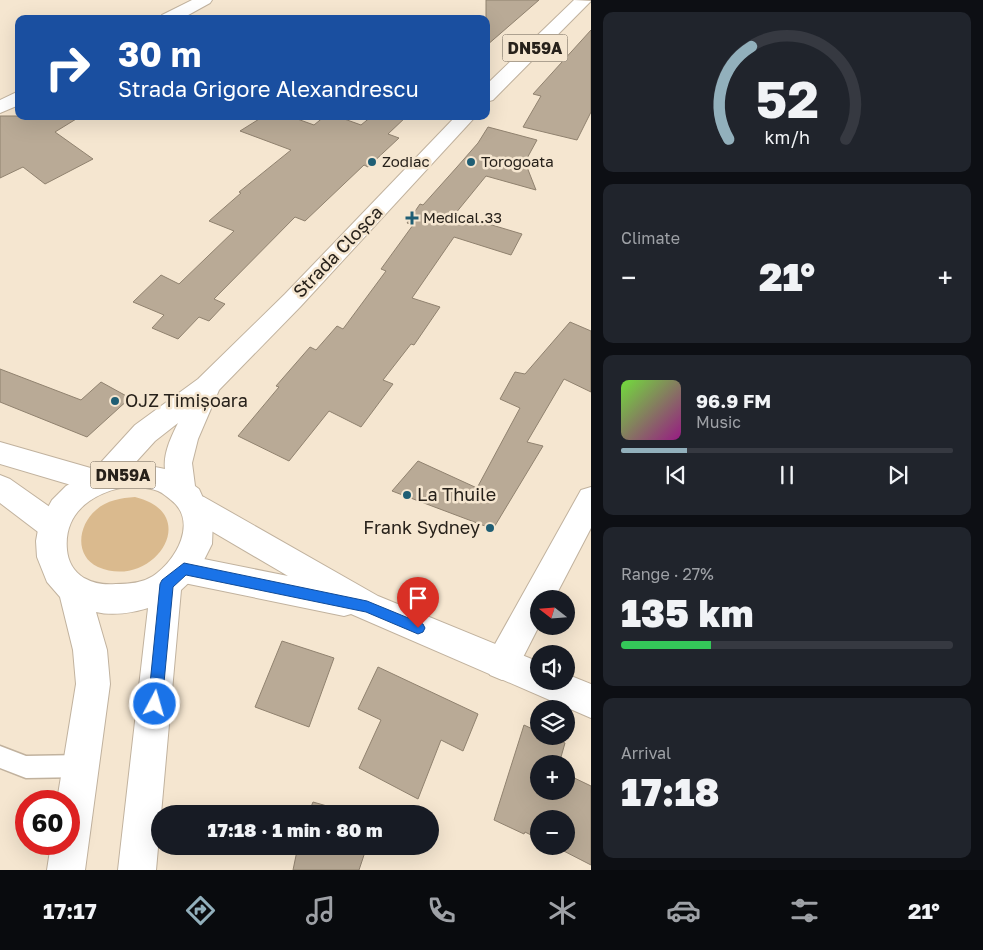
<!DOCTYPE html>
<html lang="en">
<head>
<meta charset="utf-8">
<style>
  :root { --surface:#171b24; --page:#20242c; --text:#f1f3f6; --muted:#9ea1a6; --line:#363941; --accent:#92b0bc }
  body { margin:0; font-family:"Golos Text",sans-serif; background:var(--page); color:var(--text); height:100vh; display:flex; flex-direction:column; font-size:19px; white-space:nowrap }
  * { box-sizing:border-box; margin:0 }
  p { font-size:16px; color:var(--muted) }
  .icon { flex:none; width:28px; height:28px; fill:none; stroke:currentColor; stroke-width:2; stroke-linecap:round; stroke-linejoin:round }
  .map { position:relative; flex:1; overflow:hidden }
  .details { display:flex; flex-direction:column; gap:12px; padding:12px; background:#0d0f14; width:392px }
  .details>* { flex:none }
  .top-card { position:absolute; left:15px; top:15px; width:475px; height:105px; border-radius:10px; box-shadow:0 5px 20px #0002; background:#1a4fa0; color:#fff; overflow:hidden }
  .needle { width:32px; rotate:287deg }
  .buttons { position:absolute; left:530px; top:590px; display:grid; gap:10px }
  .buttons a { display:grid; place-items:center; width:45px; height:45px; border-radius:50%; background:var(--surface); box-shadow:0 5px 20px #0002; font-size:25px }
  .speed { position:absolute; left:15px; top:790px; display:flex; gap:10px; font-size:25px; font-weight:700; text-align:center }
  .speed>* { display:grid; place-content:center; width:65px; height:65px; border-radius:50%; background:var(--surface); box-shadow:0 5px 20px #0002; line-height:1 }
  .speed .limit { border:8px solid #d22; background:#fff; color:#111 }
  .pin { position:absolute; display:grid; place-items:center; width:42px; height:42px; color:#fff; margin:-51px -21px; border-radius:50% 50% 50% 0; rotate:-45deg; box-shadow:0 0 5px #0007 }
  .pin .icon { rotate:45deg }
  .me { position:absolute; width:55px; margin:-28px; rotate:6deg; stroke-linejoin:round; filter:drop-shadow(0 0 4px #0008) }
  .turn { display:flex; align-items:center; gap:18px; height:105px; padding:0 20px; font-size:22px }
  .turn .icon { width:65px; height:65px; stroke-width:2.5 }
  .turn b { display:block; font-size:35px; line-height:42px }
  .big { font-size:38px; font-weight:800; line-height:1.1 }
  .details .card { flex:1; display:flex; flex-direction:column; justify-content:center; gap:8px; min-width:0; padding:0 18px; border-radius:10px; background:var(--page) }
  .details .dial { align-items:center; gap:0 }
  .dial svg { height:130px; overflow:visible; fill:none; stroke:var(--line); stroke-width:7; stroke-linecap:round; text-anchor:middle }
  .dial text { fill:var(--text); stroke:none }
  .song { display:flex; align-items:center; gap:15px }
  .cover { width:60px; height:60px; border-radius:8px; background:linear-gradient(135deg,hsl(100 70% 55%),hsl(310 70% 35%)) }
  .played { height:5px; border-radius:2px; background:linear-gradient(90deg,var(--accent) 20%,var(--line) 20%) }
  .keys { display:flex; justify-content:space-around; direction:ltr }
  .heat { display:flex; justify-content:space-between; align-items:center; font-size:28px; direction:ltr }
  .charge { height:8px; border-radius:4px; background:linear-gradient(90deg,#34c759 27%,var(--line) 0) }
  .trip { position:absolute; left:151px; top:805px; width:288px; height:50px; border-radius:25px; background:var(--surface); box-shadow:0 5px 20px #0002; font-weight:800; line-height:50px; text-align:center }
  .menu { display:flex; height:80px; justify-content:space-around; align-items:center; background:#090b0e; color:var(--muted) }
  .menu .icon { width:35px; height:35px }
  .menu .selected { color:var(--accent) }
  .menu b { font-size:22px; color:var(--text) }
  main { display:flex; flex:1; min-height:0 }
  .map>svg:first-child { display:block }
</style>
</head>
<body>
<main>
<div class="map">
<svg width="591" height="870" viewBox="0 0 591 870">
  <rect width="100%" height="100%" fill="#f5e6d0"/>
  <!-- green -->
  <path fill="#daba8e" d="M 135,497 C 205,514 152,591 98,567 C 74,556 78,525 96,510 C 107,500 121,498 135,497 Z"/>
  <!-- building -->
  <path fill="#b9aa96" stroke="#90826f" d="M 486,0 L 539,0 L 486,46 Z
    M 591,30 L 591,112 L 577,140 L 523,127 L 541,96 L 533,94 Z
    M 0,116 L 81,116 L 55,132 L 93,159 L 45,184 L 23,167 L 0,178 Z
    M 264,116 L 289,116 L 314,125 L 325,116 L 336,116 L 361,125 L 372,116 L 407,116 L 388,134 L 399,138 L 368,167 L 364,165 L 305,221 L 295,217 L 214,299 L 225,304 L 209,321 L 199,317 L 178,339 L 152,328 L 164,315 L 133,302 L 161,275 L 179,284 L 234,231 L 209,221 L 241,193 L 239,192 L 291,150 L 240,131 Z
    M 488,127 L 537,140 L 525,162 L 536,190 L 486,176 L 455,214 L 522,234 L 511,255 L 454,237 L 412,298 L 440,307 L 414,345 L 411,344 L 383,380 L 393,384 L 361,427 L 329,411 L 289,461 L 238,436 L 279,387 L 276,386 L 310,347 L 316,350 L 337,326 L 343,329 L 386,271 L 381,269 L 413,225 L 407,223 L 420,204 L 423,205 L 457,167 L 478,143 Z
    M 570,322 L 591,331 L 591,392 L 564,379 L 527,442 L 543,446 L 493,529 L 392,491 L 418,461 L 477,488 L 520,408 L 500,399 L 515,372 L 525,374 Z
    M 0,369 L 81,400 L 101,382 L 130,398 L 87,437 L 0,402 Z
    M 282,641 L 334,658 L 309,727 L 255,707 Z
    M 378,667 L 478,714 L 463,751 L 441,740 L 418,799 L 359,768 L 381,720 L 358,709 Z
    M 524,725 L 539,732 L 539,736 L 549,736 L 565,743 L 559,764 L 539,764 L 539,791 L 566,791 L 566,774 L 591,786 L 591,865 L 554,846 L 566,846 L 566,819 L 539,819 L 539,839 L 525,832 L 524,834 L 494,820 Z
    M 313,802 L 355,814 L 308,814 Z
    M 298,846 L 367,846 L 359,870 L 293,870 Z"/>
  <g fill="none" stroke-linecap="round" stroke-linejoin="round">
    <!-- lane casing -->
    <g stroke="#c1b29e" stroke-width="3">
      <path id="lane" d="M 0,746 L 26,756 L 82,755 L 90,758 L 93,766 L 90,774 L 82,777 L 26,778 L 0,768 Z"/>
    </g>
    <!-- street casing -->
    <g stroke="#c1b29e" stroke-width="2">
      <path id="street" d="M 192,0 L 212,0 L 210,3 L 181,19 L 160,19 L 162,15 Z
        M 19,91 L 19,105 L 0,113 L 0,100 Z
        M 591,487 L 591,528 L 554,599 L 539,599 L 539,626 L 514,675 L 502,680 L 490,675 L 485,664 L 490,653 L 581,490 Z"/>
    </g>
    <!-- secondary casing -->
    <g stroke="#c1b29e" stroke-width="2">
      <path id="secondary" d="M 0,442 L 108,473 L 112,481 L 108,489 L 98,493 L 0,464 Z
        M 0,475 L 10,479 L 64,517 L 68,526 L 64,535 L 53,539 L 42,535 L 0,503 Z
        M 194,494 L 204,497 L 378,596 L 539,662 L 539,681 L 566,681 L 566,674 L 591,684 L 591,718 L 351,614 L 344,616 L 184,583 L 173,579 L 168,569 L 173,559 L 184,555 L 288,576 L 184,515 L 179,506 L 184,497 Z"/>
    </g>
    <!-- primary casing -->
    <g stroke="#c1b29e" stroke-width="2">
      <path id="primary" d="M 574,0 L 591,1 L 493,100 L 486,102 L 486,85 Z
        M 456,116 L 476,116 L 301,306 L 219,390 L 198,439 L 192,463 L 195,486 L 199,489 L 213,520 L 212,544 L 196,576 L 181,590 L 156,870 L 118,870 L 148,608 C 133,613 112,616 96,612 L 107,650 L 110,684 L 85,870 L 47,870 L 51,844 L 69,844 L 69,801 L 57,801 L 76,684 L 73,650 L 60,597 L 47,582 L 37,557 L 36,541 L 39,524 L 52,500 L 66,486 L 93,471 L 135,425 L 198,379 L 285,294 ZM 178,423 C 171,437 163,454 165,469 L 135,463 L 155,441 ZM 132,486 C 140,487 150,488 158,491 C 163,493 167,497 171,500 C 198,521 177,560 153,576 C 142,583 129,584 116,584 C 104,585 95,584 84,578 C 73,571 68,561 67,550 C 63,510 97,490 132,486 Z"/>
    </g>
    <!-- lane -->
    <use href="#lane" fill="#fff" fill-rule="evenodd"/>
    <!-- street -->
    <use href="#street" fill="#fff" fill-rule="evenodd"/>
    <!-- secondary -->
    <use href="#secondary" fill="#fff" fill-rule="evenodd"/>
    <!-- primary -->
    <use href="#primary" fill="#fff" fill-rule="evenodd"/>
  </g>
  <!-- route -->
  <path fill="#1a73e8" stroke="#114b97" d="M 184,563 L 367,601 L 423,624 L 425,628 L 423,632 L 418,634 L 366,612 L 186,575 L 173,587 L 162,704 L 160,709 L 155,711 L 150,709 L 148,704 L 160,584 L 162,580 Z"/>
  <!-- markers -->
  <g fill="#1f5e74" stroke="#f5e6d0" stroke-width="2">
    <circle cx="372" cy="162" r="5"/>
    <circle cx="471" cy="162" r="5"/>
    <path d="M409.5 210.5h5v5h5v5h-5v5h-5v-5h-5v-5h5z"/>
    <circle cx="115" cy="401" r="5"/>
    <circle cx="407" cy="495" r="5"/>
    <circle cx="490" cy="528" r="5"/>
  </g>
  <g text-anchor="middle" stroke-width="5" stroke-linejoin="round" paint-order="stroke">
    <!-- far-poi labels -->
    <g font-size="15" fill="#27211a" stroke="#f5e6d0" text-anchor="start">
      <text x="382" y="167">Zodiac</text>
      <text x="481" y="167">Torogoata</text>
      <text x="423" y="223">Medical.33</text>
    </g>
    <!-- shield labels -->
    <g fill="#f5e6d0" stroke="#655c51" stroke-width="1">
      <rect x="502.5" y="34.5" width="65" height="27" rx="4"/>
      <rect x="90.5" y="461.5" width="65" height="27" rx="4"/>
    </g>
    <g font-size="16" font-weight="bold" fill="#27211a">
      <text x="535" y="54">DN59A</text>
      <text x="123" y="481">DN59A</text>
    </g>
    <!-- street labels -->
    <g font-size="18" fill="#27211a" stroke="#f5e6d0">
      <text transform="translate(338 252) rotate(-46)" y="6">Strada Cloșca</text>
    </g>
    <!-- poi labels -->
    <g font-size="18" fill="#27211a" stroke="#f5e6d0" text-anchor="start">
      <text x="125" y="407">OJZ Timișoara</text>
      <text x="417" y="501">La Thuile</text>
      <text x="480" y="534" text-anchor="end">Frank Sydney</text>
    </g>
  </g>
</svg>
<div class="buttons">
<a><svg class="needle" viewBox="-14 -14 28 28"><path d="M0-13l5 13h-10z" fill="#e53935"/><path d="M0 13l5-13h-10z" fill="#9ea1a6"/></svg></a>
<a><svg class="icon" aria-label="sound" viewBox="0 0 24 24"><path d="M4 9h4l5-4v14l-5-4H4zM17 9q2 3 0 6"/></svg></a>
<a><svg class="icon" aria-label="layers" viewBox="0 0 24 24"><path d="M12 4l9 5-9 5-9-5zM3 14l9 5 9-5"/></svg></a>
<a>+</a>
<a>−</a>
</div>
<div class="speed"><div class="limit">60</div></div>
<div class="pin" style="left:418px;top:628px;background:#d93025"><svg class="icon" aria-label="arrive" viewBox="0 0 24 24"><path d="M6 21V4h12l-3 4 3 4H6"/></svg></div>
<svg class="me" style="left:155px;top:704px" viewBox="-20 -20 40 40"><circle r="17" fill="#1a73e8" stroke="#fff" stroke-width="3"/><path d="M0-11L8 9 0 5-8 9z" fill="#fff"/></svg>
<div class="trip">17:18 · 1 min · 80 m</div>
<div class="top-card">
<div class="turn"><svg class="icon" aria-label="right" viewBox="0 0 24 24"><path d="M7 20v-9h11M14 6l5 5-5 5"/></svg><div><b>30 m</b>Strada Grigore Alexandrescu</div></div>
</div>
</div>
<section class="details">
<div class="card dial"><svg viewBox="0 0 100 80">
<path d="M14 69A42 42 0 1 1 86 69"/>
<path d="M14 69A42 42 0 0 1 28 12" stroke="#92b0bc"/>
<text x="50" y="56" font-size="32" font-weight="700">52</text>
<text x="50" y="72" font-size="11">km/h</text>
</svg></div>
<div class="card"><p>Climate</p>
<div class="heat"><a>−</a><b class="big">21°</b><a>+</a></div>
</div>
<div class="card">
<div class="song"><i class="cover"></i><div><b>96.9 FM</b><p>Music</p></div></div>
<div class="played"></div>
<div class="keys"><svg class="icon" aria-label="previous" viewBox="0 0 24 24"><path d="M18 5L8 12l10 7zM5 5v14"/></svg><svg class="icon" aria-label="pause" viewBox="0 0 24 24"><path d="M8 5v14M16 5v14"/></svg><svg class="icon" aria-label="next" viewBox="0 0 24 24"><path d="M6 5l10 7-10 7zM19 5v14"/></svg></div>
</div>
<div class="card"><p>Range · 27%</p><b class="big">135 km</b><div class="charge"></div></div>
<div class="card"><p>Arrival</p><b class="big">17:18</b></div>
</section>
</main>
<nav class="menu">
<b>17:17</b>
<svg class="icon selected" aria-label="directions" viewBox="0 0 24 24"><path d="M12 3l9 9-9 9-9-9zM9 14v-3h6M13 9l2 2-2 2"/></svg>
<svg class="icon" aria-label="music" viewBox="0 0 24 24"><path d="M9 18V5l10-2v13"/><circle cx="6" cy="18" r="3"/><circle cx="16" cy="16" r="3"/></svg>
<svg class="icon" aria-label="phone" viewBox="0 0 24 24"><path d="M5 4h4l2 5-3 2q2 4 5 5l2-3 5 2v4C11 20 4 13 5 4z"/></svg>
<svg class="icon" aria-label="climate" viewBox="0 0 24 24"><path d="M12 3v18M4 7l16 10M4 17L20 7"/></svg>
<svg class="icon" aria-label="car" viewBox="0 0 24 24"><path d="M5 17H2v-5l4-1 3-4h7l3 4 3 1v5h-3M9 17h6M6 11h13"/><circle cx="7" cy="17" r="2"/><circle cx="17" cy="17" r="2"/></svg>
<svg class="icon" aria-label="filters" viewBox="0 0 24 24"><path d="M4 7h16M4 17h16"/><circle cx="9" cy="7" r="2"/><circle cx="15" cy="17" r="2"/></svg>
<b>21°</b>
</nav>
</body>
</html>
